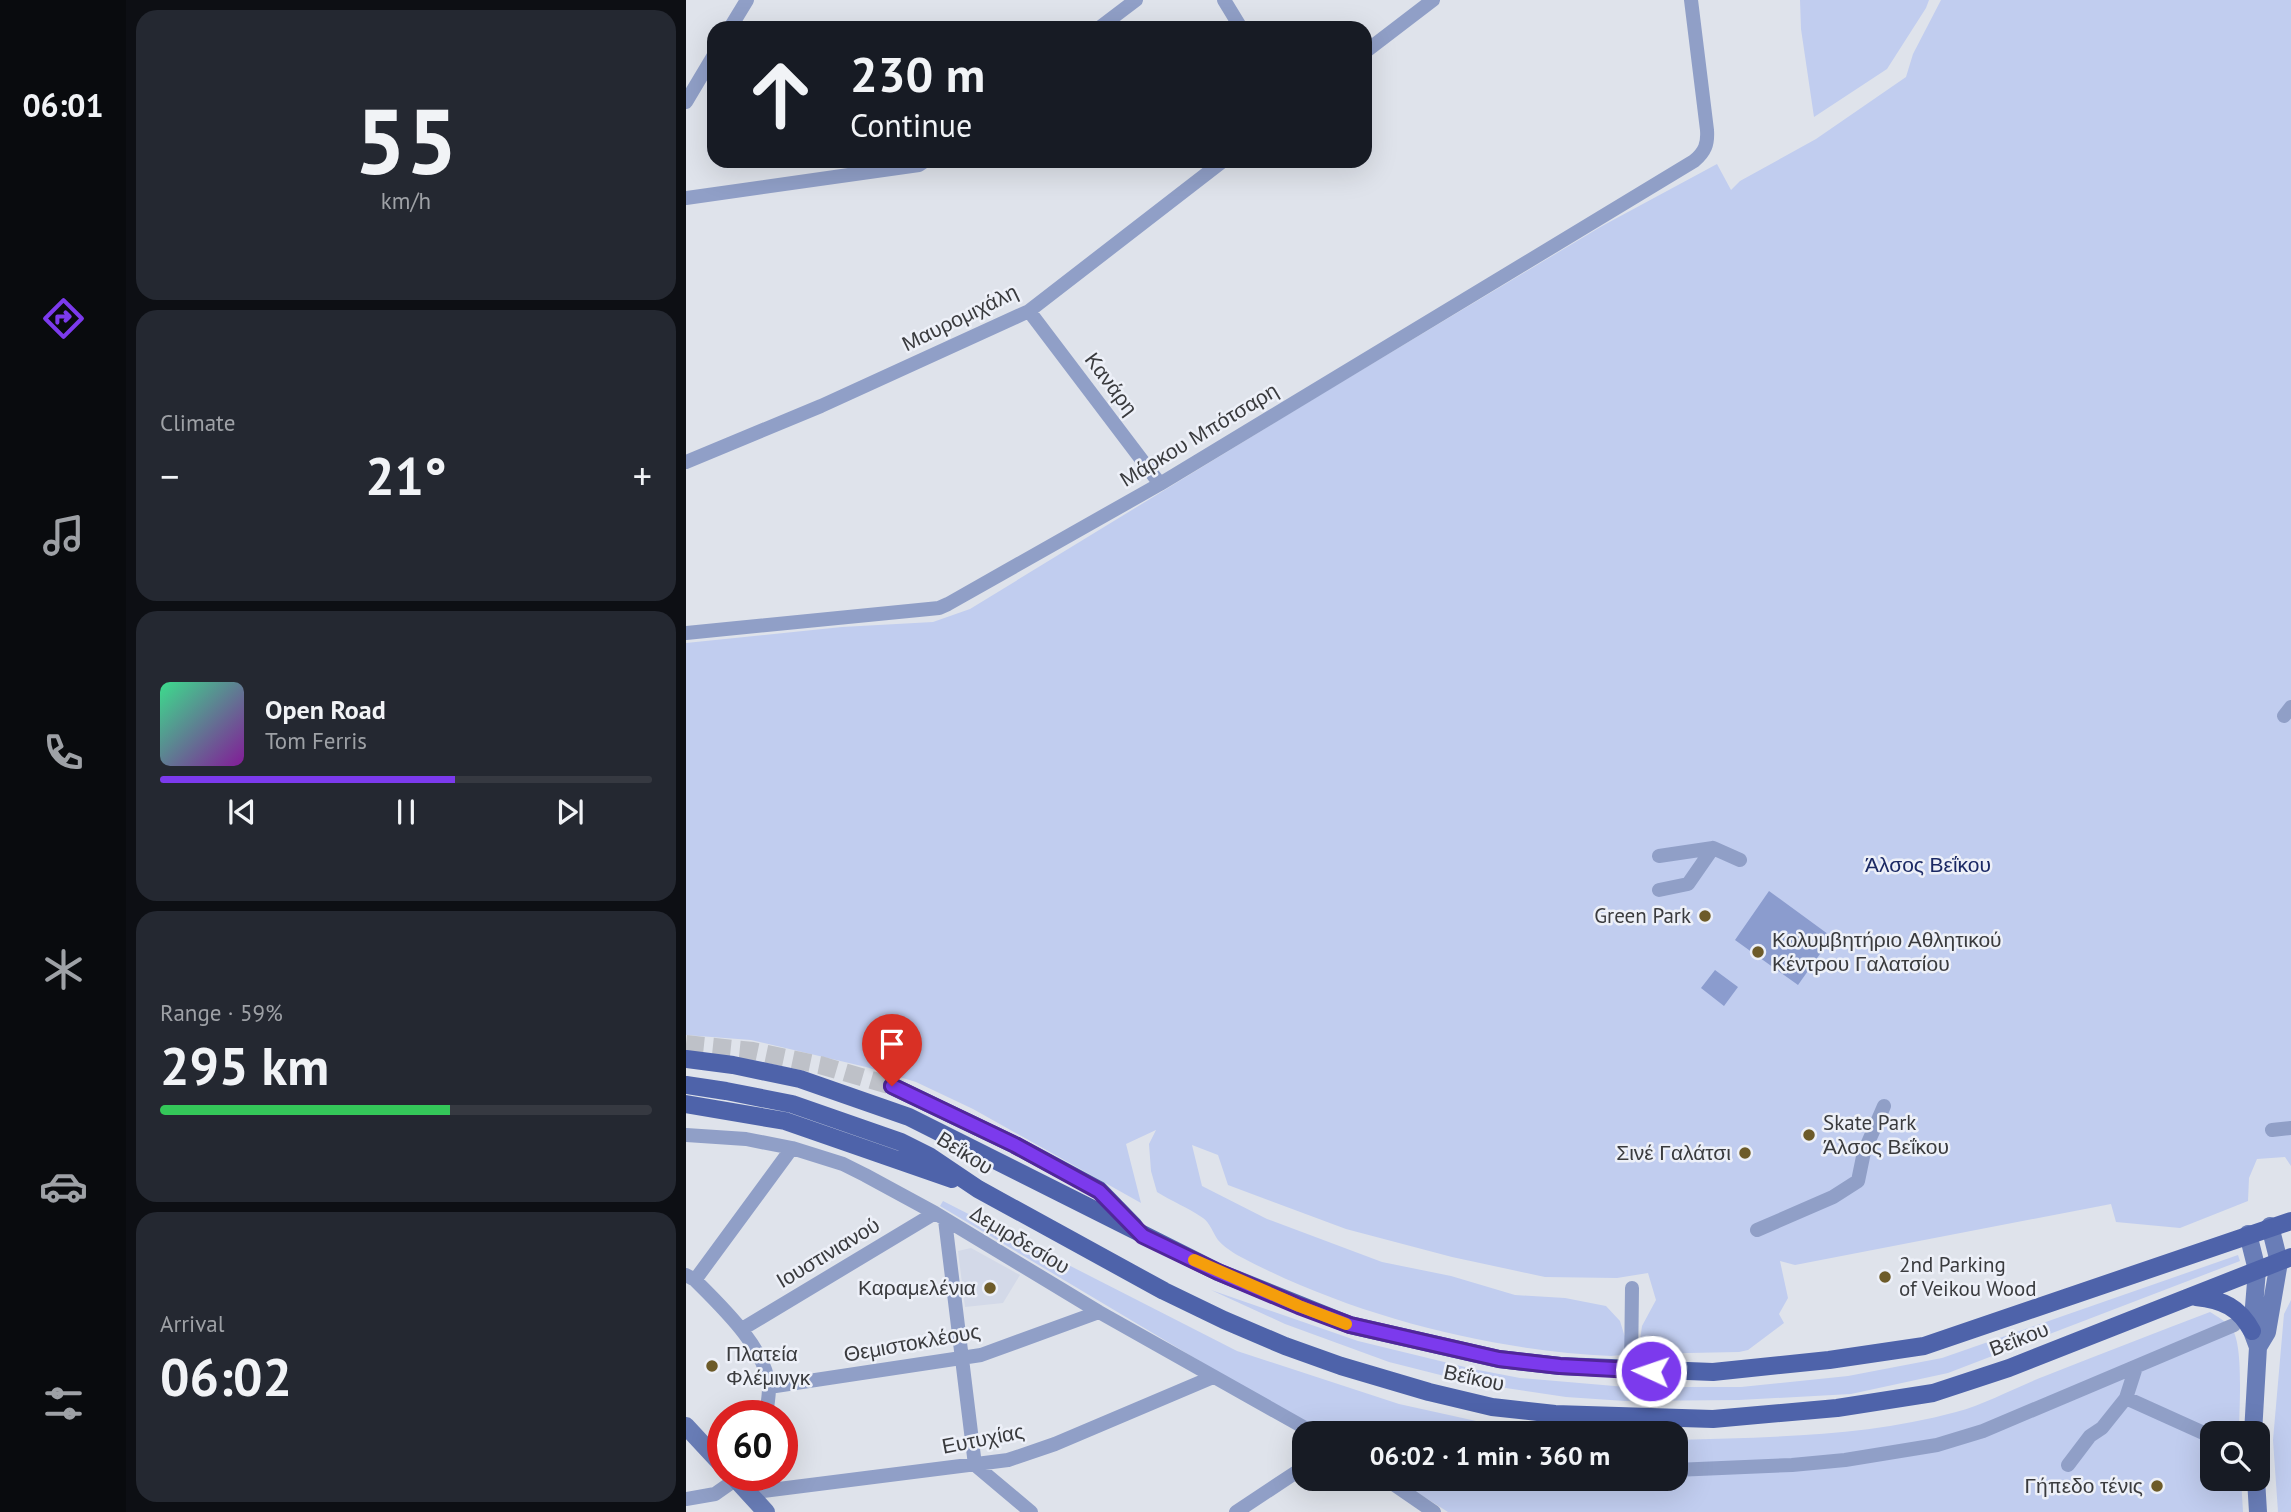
<!DOCTYPE html>
<html lang="en">
<head>
<meta charset="utf-8">
<style>
  :root { --surface:#171b24; --page:#242831; --text:#f1f3f6; --muted:#9ea1a6; --line:#363941; --accent:#7c3aed }
  body { margin:0; font-family:"PT Sans",sans-serif; background:var(--page); color:var(--text); height:100vh; display:flex; flex-direction:column; font-size:26px; white-space:nowrap }
  * { box-sizing:border-box; margin:0 }
  p { font-size:23px; color:var(--muted) }
  .icon { flex:none; width:38px; height:38px; fill:none; stroke:currentColor; stroke-width:2; stroke-linecap:round; stroke-linejoin:round }
  .map { position:relative; flex:1; overflow:hidden }
  .details { display:flex; flex-direction:column; gap:10px; padding:10px; background:#0d0f14; width:560px }
  .details>* { flex:none }
  .top-card { position:absolute; left:21px; top:21px; width:665px; height:147px; border-radius:21px; box-shadow:0 7px 28px #0002; background:#171b24; color:var(--text); overflow:hidden }
  .buttons { position:absolute; left:1514px; top:1421px; display:grid; gap:14px }
  .buttons a { display:grid; place-items:center; width:70px; height:70px; border-radius:14px; background:var(--surface); box-shadow:0 7px 28px #0002; font-size:35px }
  .speed { position:absolute; left:21px; top:1400px; display:flex; gap:14px; font-size:35px; font-weight:700; text-align:center }
  .speed>* { display:grid; place-content:center; width:91px; height:91px; border-radius:50%; background:var(--surface); box-shadow:0 7px 28px #0002; line-height:1 }
  .speed .limit { border:10px solid #d22; background:#fff; color:#111 }
  .pin { position:absolute; display:grid; place-items:center; width:60px; height:60px; color:#fff; margin:-72px -30px; border-radius:50% 50% 50% 0; rotate:-45deg; box-shadow:0 0 7px #0007 }
  .pin .icon { rotate:45deg }
  .me { position:absolute; width:77px; margin:-38px; rotate:273deg; stroke-linejoin:round; filter:drop-shadow(0 0 5px #0008) }
  .turn { display:flex; align-items:center; gap:24px; height:147px; padding:0 28px; font-size:32px }
  .turn .icon { width:91px; height:91px; stroke-width:2.5 }
  .turn b { display:block; font-size:49px; line-height:60px }
  .big { font-size:52px; font-weight:800; line-height:1.1 }
  .details .card { flex:1; display:flex; flex-direction:column; justify-content:center; gap:10px; min-width:0; padding:0 24px; border-radius:21px; background:var(--page) }
  .details .dial { align-items:center; gap:0 }
  .dial b { font-size:91px; line-height:1 }
  .song { display:flex; align-items:center; gap:21px }
  .cover { width:84px; height:84px; border-radius:10px; background:linear-gradient(135deg,hsl(150 70% 55%),hsl(290 70% 35%)) }
  .played { height:7px; border-radius:4px; background:linear-gradient(90deg,var(--accent) 60%,var(--line) 60%) }
  .keys { display:flex; justify-content:space-around; direction:ltr }
  .heat { display:flex; justify-content:space-between; align-items:center; font-size:38px; direction:ltr }
  .charge { height:10px; border-radius:5px; background:linear-gradient(90deg,#34c759 59%,var(--line) 0) }
  .trip { position:absolute; left:606px; top:1421px; width:396px; height:70px; border-radius:21px; background:var(--surface); box-shadow:0 7px 28px #0002; font-weight:800; line-height:70px; text-align:center }
  main { display:flex; flex:1; min-height:0 }
  .dock { display:flex; flex-direction:column; width:126px; justify-content:space-around; align-items:center; background:#090b0e; color:var(--muted) }
  .dock .icon { width:49px; height:49px }
  .dock .current { color:var(--accent) }
  .dock b { font-size:32px; color:var(--text) }
  .map>svg:first-child { display:block }
</style>
</head>
<body>
<main>
<nav class="dock">
<b>06:01</b>
<svg class="icon current" aria-label="directions" viewBox="0 0 24 24"><path d="M12 3l9 9-9 9-9-9zM9 14v-3h6M13 9l2 2-2 2"/></svg>
<svg class="icon" aria-label="music" viewBox="0 0 24 24"><path d="M9 18V5l10-2v13"/><circle cx="6" cy="18" r="3"/><circle cx="16" cy="16" r="3"/></svg>
<svg class="icon" aria-label="phone" viewBox="0 0 24 24"><path d="M5 4h4l2 5-3 2q2 4 5 5l2-3 5 2v4C11 20 4 13 5 4z"/></svg>
<svg class="icon" aria-label="climate" viewBox="0 0 24 24"><path d="M12 3v18M4 7l16 10M4 17L20 7"/></svg>
<svg class="icon" aria-label="car" viewBox="0 0 24 24"><path d="M5 17H2v-5l4-1 3-4h7l3 4 3 1v5h-3M9 17h6M6 11h13"/><circle cx="7" cy="17" r="2"/><circle cx="17" cy="17" r="2"/></svg>
<svg class="icon" aria-label="filters" viewBox="0 0 24 24"><path d="M4 7h16M4 17h16"/><circle cx="9" cy="7" r="2"/><circle cx="15" cy="17" r="2"/></svg>
</nav>
<section class="details">
<div class="card dial"><b>55</b><p>km/h</p></div>
<div class="card"><p>Climate</p>
<div class="heat"><a>−</a><b class="big">21°</b><a>+</a></div>
</div>
<div class="card">
<div class="song"><i class="cover"></i><div><b>Open Road</b><p>Tom Ferris</p></div></div>
<div class="played"></div>
<div class="keys"><svg class="icon" aria-label="previous" viewBox="0 0 24 24"><path d="M18 5L8 12l10 7zM5 5v14"/></svg><svg class="icon" aria-label="pause" viewBox="0 0 24 24"><path d="M8 5v14M16 5v14"/></svg><svg class="icon" aria-label="next" viewBox="0 0 24 24"><path d="M6 5l10 7-10 7zM19 5v14"/></svg></div>
</div>
<div class="card"><p>Range · 59%</p><b class="big">295 km</b><div class="charge"></div></div>
<div class="card"><p>Arrival</p><b class="big">06:02</b></div>
</section>
<div class="map">
<svg width="1605" height="1512" viewBox="0 0 1605 1512">
  <rect width="100%" height="100%" fill="#dfe3eb"/>
  <!-- built -->
  <path fill="#d3d9e8" d="M 285,1248 L 334,1275 L 317,1303 L 279,1307 L 272,1251 Z"/>
  <!-- green -->
  <path fill="#c1cdef" d="M 1114,0 L 1243,0 L 1240,8 L 1201,69 L 1128,117 L 1115,29 Z
    M 1255,0 L 1605,0 L 1605,1166 L 1599,1157 L 1571,1159 L 1563,1178 L 1562,1201 L 1494,1228 L 1430,1222 L 1425,1204 L 1109,1265 L 1094,1261 L 1102,1298 L 1093,1314 L 1098,1323 L 1062,1350 L 1053,1352 L 952,1354 L 956,1326 L 970,1300 L 962,1273 L 931,1278 L 859,1277 L 766,1257 L 660,1229 L 542,1185 L 532,1155 L 506,1145 L 516,1186 L 581,1219 L 696,1262 L 765,1276 L 829,1295 L 879,1298 L 920,1306 L 934,1321 L 941,1344 L 936,1355 L 925,1356 C 800,1350 664,1315 553,1256 C 546,1252 537,1246 532,1240 C 527,1233 524,1223 517,1218 C 503,1208 485,1201 471,1192 L 465,1171 L 463,1144 L 470,1130 L 440,1144 L 455,1203 L 287,1109 L 230,1082 L 180,1067 L 65,1040 L 0,1035 L 0,643 L 156,627 L 247,622 L 284,609 L 634,395 L 916,226 L 1031,164 L 1045,190 L 1054,181 L 1130,139 L 1220,77 L 1227,54 Z
    M 257,1201 L 551,1351 L 713,1404 L 844,1433 L 634,1433 L 254,1206 Z
    M 1552,1255 L 1554,1261 L 1262,1373 L 1165,1394 L 1053,1400 L 939,1401 L 880,1397 L 786,1383 L 703,1362 L 599,1324 L 525,1290 L 672,1341 L 787,1369 L 834,1378 L 940,1387 L 1055,1387 L 1162,1376 L 1256,1358 Z
    M 1605,1300 L 1605,1512 L 1592,1512 L 1587,1440 L 1598,1314 Z
    M 1524,1312 C 1532,1317 1540,1321 1546,1329 C 1558,1346 1553,1410 1553,1433 L 1526,1433 L 1526,1479 L 1555,1479 L 1557,1512 L 762,1512 L 710,1479 L 989,1479 L 989,1440 C 1082,1437 1179,1437 1270,1412 C 1300,1404 1330,1387 1359,1376 C 1414,1354 1469,1333 1524,1312 Z"/>
  <!-- water -->
  <path fill="#8b9cce" d="M 1083,891 L 1146,937 L 1112,985 L 1049,940 Z
    M 1029,970 L 1052,987 L 1038,1006 L 1015,988 Z"/>
  <g fill="none" stroke-linecap="round" stroke-linejoin="round">
    <!-- primary-tunnel -->
    <path stroke="#bec1c8" stroke-width="18" stroke-dasharray="18 9" stroke-linecap="butt" d="M 0,1044 L 67,1051 L 134,1065 L 206,1086"/>
    <!-- street -->
    <path stroke="#909fc7" stroke-width="14" d="M 538,0 L 555,28
      M 44,28 L 61,0
      M 413,28 L 450,0
      M 679,52 L 747,0
      M 0,102 L 28,55
      M 0,198 L 233,165 L 239,161
      M 343,311 L 474,484
      M 0,462 L 135,406 L 343,311 L 537,161
      M 0,633 L 253,608 L 262,604 L 474,484 L 1008,161 C 1019,152 1022,144 1021,130 L 1005,0
      M 1598,716 L 1605,707
      M 973,856 L 1027,848
      M 973,890 L 1002,884 L 1027,848 L 1054,860
      M 1586,1130 L 1605,1128
      M 0,1135 L 60,1139 L 106,1148 L 157,1164 L 179,1175 L 249,1213 L 413,1312 L 628,1433
      M 259,1220 L 289,1465 L 345,1512
      M 1071,1230 L 1147,1197 L 1172,1181 L 1178,1152 L 1198,1106
      M 0,1275 L 9,1280 C 35,1306 81,1349 83,1388 C 83,1397 81,1407 80,1416
      M 9,1280 L 106,1148
      M 56,1329 L 249,1213
      M 945,1370 L 946,1288
      M 83,1387 L 295,1355 L 413,1312
      M 1440,1398 L 1522,1435 L 1526,1434
      M 927,1433 L 930,1417
      M 1530,1433 L 1555,1428
      M 1382,1465 L 1404,1436 L 1416,1428 L 1440,1398 L 1450,1367
      M 989,1470 L 1106,1465 L 1159,1460 L 1251,1445 L 1297,1431 L 1548,1325
      M 700,1479 L 748,1512
      M 61,1493 L 322,1460 L 369,1444 L 527,1377
      M 0,1499 L 29,1494 L 56,1475
      M 550,1512 L 618,1467"/>
    <!-- secondary -->
    <path stroke="#697db7" stroke-width="18" d="M 1562,1234 L 1571,1270 L 1566,1331 L 1572,1347 L 1567,1433
      M 1572,1347 L 1581,1332 L 1593,1262 L 1584,1226
      M 0,1426 L 37,1466
      M 46,1475 L 80,1512
      M 1570,1479 L 1572,1512"/>
    <!-- primary -->
    <path stroke="#4e63aa" stroke-width="18" d="M 0,1059 L 47,1065 L 114,1079 L 223,1117 L 532,1272 L 664,1325 L 813,1359 L 874,1366 L 1027,1372 L 1143,1360 L 1238,1346 L 1605,1221
      M 0,1085 L 40,1091 L 106,1104 L 215,1142 L 243,1156 L 292,1189 L 478,1291 L 538,1320 L 599,1346 L 655,1366 L 743,1392 L 806,1407 L 869,1414 L 1027,1419 L 1151,1408 L 1247,1393 L 1323,1368 L 1605,1257
      M 206,1086 L 329,1145 L 413,1190 L 448,1226
      M 0,1104 L 99,1121 L 266,1179
      M 1510,1297 C 1537,1300 1553,1307 1566,1331"/>
  </g>
  <g fill="none" stroke-linecap="round" stroke-linejoin="round">
    <!-- route casing -->
    <g stroke="#51269a" stroke-width="18">
      <path id="route" d="M 206,1086 L 329,1145 L 413,1191 L 457,1236 L 532,1272 L 613,1306 L 664,1325 L 813,1359 L 874,1366 L 965,1371"/>
    </g>
    <!-- route -->
    <use href="#route" stroke="#7c3aed" stroke-width="12"/>
    <!-- slow -->
    <path stroke="#f59e0b" stroke-width="12" d="M 508,1260 L 613,1306 L 660,1324"/>
  </g>
  <!-- markers -->
  <g fill="#6d5b29" stroke="#edf0f8" stroke-width="2.5">
    <circle cx="1019" cy="916" r="7"/>
    <circle cx="1072" cy="952" r="7"/>
    <circle cx="1123" cy="1135" r="7"/>
    <circle cx="1059" cy="1153" r="7"/>
    <circle cx="1199" cy="1277" r="7"/>
    <circle cx="304" cy="1288" r="7"/>
    <circle cx="26" cy="1366" r="7"/>
    <circle cx="1471" cy="1486" r="7"/>
  </g>
  <g text-anchor="middle" stroke-width="5" stroke-linejoin="round" paint-order="stroke">
    <!-- street labels -->
    <g font-size="21" fill="#3a3b3e" stroke="#edf0f8">
      <text transform="translate(274 318) rotate(-26)" y="7">Μαυρομιχάλη</text>
      <text transform="translate(425 384) rotate(53)" y="7">Κανάρη</text>
      <text transform="translate(513 435) rotate(-31)" y="7">Μάρκου Μπότσαρη</text>
      <text transform="translate(279 1153) rotate(32)" y="7">Βεΐκου</text>
      <text transform="translate(334 1240) rotate(31)" y="7">Δεμιρδεσίου</text>
      <text transform="translate(142 1253) rotate(-31)" y="7">Ιουστινιανού</text>
      <text transform="translate(1333 1339) rotate(-21)" y="7">Βεΐκου</text>
      <text transform="translate(226 1343) rotate(-10)" y="7">Θεμιστοκλέους</text>
      <text transform="translate(788 1378) rotate(12)" y="7">Βεΐκου</text>
      <text transform="translate(297 1439) rotate(-11)" y="7">Ευτυχίας</text>
    </g>
    <!-- park labels -->
    <g font-size="21" fill="#1b2964" stroke="#edf0f8">
      <text x="1242" y="872">Άλσος Βεΐκου</text>
    </g>
    <!-- poi labels -->
    <g font-size="21" fill="#3a3b3e" stroke="#edf0f8" text-anchor="end">
      <text x="1005" y="923">Green Park</text>
      <text x="1086" y="947" text-anchor="start">Κολυμβητήριο Αθλητικού<tspan x="1086" dy="24">Κέντρου Γαλατσίου</tspan></text>
      <text x="1137" y="1130" text-anchor="start">Skate Park<tspan x="1137" dy="24">Άλσος Βεΐκου</tspan></text>
      <text x="1045" y="1160">Σινέ Γαλάτσι</text>
      <text x="1213" y="1272" text-anchor="start">2nd Parking<tspan x="1213" dy="24">of Veikou Wood</tspan></text>
      <text x="290" y="1295">Καραμελένια</text>
      <text x="40" y="1361" text-anchor="start">Πλατεία<tspan x="40" dy="24">Φλέμινγκ</tspan></text>
      <text x="1457" y="1493">Γήπεδο τένις</text>
    </g>
  </g>
</svg>
<div class="buttons">
<a><svg class="icon" aria-label="search" viewBox="0 0 24 24"><circle cx="10" cy="10" r="6"/><path d="M15 15l6 6"/></svg></a>
</div>
<div class="speed"><div class="limit">60</div></div>
<div class="pin" style="left:206px;top:1086px;background:#d93025"><svg class="icon" aria-label="arrive" viewBox="0 0 24 24"><path d="M6 21V4h12l-3 4 3 4H6"/></svg></div>
<svg class="me" style="left:965px;top:1371px" viewBox="-20 -20 40 40"><circle r="17" fill="#7c3aed" stroke="#fff" stroke-width="3"/><path d="M0-11L8 9 0 5-8 9z" fill="#fff"/></svg>
<div class="trip">06:02 · 1 min · 360 m</div>
<div class="top-card">
<div class="turn"><svg class="icon" aria-label="ahead" viewBox="0 0 24 24"><path d="M12 20V5M6 11l6-6 6 6"/></svg><div><b>230 m</b>Continue</div></div>
</div>
</div>
</main>
</body>
</html>
